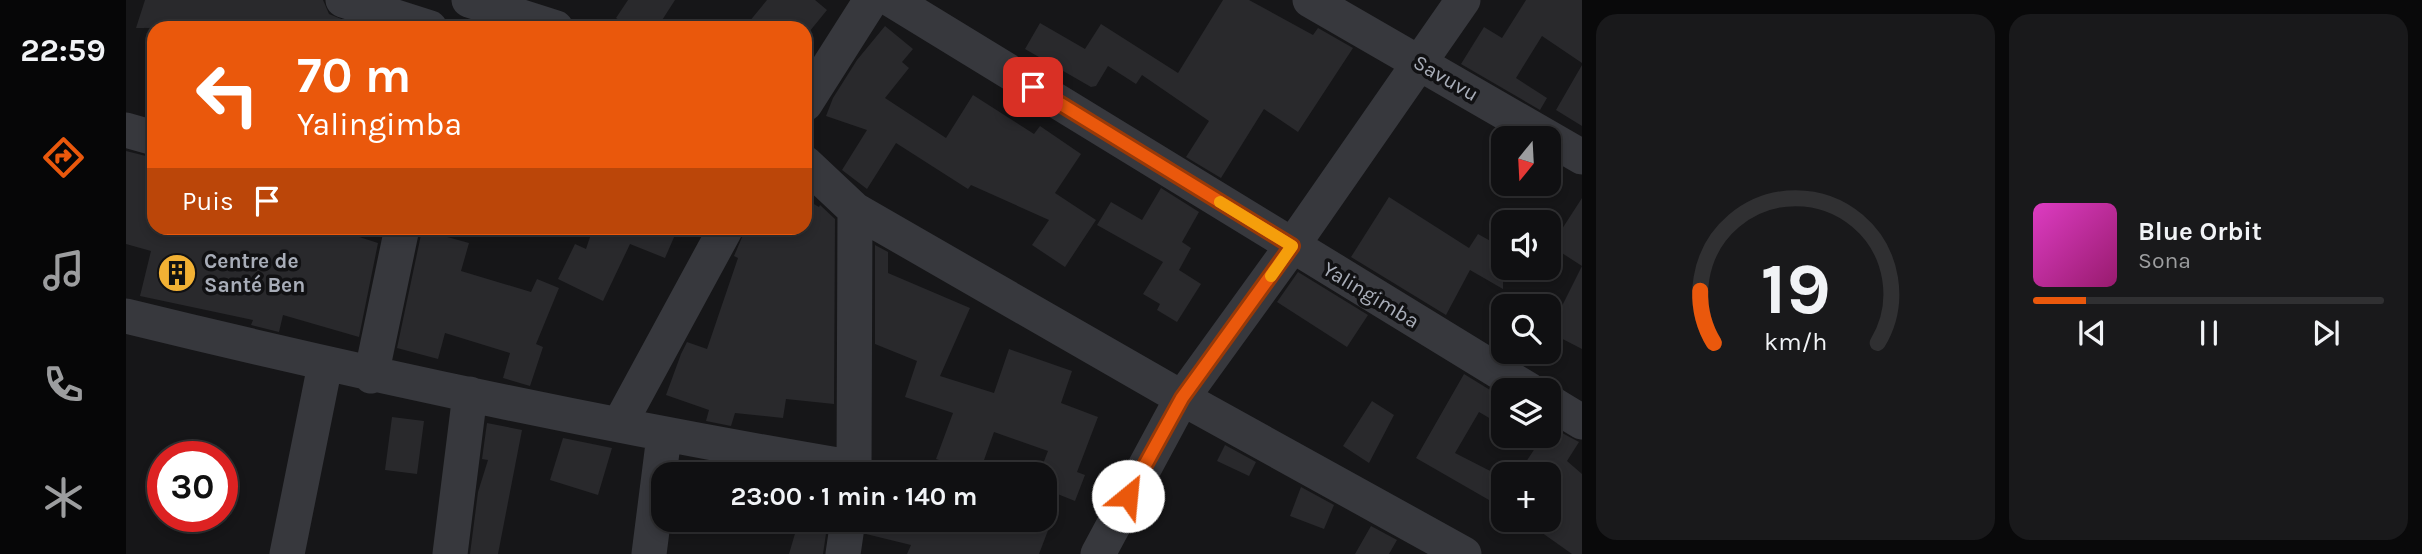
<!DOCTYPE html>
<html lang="fr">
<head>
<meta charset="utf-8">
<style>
  :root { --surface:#101012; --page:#19191b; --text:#f1f3f6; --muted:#9c9d9f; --line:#303032; --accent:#ea580c }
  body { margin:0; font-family:Karla,sans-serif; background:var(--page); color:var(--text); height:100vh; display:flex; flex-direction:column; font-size:26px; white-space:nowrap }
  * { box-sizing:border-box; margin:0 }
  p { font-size:23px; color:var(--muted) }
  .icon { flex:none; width:38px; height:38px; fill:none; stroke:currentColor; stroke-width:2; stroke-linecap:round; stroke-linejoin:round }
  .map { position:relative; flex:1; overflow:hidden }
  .drawer { display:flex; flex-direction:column; gap:14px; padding:14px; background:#09090a; width:840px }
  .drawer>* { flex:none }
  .hud { position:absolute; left:21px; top:21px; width:665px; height:214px; border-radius:21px; box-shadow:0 4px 10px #0003,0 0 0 2px var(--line); background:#ea580c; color:#fff; overflow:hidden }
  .needle { width:46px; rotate:198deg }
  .tools { position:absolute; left:1365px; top:126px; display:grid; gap:14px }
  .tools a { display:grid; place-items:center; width:70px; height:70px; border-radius:14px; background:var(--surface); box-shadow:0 4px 10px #0003,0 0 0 2px var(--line); font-size:35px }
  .speed { position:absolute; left:21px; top:441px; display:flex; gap:14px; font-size:35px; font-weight:700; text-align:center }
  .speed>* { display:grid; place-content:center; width:91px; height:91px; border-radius:50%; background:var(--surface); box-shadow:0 4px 10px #0003,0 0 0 2px var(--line); line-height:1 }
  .speed .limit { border:10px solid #d22; background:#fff; color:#111 }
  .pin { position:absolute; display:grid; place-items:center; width:60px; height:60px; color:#fff; margin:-30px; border-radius:14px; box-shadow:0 4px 10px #0006 }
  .me { position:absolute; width:77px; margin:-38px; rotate:28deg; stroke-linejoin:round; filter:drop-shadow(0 0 5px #0008) }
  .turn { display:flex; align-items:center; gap:24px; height:147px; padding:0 35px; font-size:32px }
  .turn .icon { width:91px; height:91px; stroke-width:2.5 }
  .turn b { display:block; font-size:49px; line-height:60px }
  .then { display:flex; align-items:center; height:66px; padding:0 35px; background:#0003; gap:14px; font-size:26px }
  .drawer .tile { flex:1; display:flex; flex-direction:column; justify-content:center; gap:10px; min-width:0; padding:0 24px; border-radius:21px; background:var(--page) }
  .drawer .dial { align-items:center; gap:0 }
  .dial svg { height:182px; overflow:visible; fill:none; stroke:var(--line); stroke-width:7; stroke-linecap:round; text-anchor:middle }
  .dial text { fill:var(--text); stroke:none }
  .song { display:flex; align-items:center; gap:21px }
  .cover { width:84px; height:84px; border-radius:10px; background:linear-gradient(135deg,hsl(310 70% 55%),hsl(320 70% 35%)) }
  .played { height:7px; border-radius:4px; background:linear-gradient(90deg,var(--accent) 15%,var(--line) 15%) }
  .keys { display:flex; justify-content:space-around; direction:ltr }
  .drawer .tiles { flex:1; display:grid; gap:14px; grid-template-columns:repeat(2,1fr) }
  .trip { position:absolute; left:525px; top:462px; width:406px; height:70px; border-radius:21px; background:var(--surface); box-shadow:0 4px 10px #0003,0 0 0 2px var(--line); font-weight:700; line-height:70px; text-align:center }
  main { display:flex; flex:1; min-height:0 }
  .dock { display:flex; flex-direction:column; width:126px; justify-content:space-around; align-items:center; background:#060607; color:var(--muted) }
  .dock .icon { width:49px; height:49px }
  .dock .selected { color:var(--accent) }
  .dock b { font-size:32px; color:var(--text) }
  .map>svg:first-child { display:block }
</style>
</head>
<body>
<main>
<nav class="dock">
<b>22:59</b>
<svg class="icon selected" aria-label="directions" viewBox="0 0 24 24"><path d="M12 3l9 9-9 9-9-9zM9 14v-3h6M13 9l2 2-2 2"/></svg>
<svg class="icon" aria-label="music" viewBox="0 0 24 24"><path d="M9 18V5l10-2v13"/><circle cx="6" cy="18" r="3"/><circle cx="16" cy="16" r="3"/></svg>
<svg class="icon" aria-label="phone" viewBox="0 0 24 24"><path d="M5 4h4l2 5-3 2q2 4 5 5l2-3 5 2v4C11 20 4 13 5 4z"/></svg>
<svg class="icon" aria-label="climate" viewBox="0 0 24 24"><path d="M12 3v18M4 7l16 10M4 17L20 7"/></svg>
</nav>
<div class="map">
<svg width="1456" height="554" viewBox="0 0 1456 554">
  <rect width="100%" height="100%" fill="#161618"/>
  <!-- building -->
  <path fill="#29292c" d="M 19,0 L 197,0 L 203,14 L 235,27 L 10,28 Z
    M 502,0 L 549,0 L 531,28 L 505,28 L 490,18 Z
    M 641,0 L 689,0 L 701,10 L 679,37 L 679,28 L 618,28 Z
    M 1097,0 L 1123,0 L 1187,35 L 1192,28 L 1227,48 L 1172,132 L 1138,109 L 1095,178 L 1060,157 L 1083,121 L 1016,75 L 1010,84 L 982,66 L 970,86 L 965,87 L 899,49 L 914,23 L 959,49 L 975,24 L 1052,73 Z
    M 1400,0 L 1456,0 L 1456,63 L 1416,36 L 1390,78 L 1421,98 L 1414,110 L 1335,64 L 1358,27 L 1376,38 Z
    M 759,26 L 787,49 L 776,62 L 783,68 L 759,98 L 820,138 L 847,95 L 908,134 L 914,126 L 955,154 L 929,193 L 970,220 L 939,267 L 906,245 L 923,220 L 845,185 L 842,189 L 770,143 L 741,189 L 716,170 L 741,130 L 700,116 L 707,98 L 731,60 Z
    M 1456,65 L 1456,126 L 1430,110 Z
    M 0,151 L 28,158 L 28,228 L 205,228 L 252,243 L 233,337 L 157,315 L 153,332 L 125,325 L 127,320 L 14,296 L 25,251 L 0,244 Z
    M 1035,188 L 1073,212 L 1056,242 L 1065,248 L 1053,270 L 1075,284 L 1051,322 L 1031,310 L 1034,304 L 1017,294 L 1037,262 L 971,225 L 985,202 L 1016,220 Z
    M 1263,197 L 1343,248 L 1352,234 L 1377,248 L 1377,289 L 1344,270 L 1320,315 L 1225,257 Z
    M 1456,198 L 1456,349 L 1423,332 L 1456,266 L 1425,246 Z
    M 679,199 L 693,207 L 694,205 L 709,219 L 708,404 L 660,399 L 657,418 L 609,413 L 605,426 L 580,421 L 583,410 L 540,395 L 555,354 L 561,342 L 581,349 L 612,258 L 608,256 L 620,228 L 679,228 Z
    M 467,228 L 552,228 L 539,258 L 504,244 L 477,301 L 432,279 L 449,244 L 460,249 Z
    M 296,230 L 343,243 L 335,271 L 405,292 L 411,279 L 433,288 L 410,344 L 417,347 L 404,386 L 377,378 L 384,353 L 319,333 L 312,359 L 271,348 Z
    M 749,245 L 762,252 L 762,273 L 844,308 L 814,376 L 868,393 L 883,349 L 946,371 L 935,403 L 972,417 L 951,472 L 959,475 L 949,501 L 919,489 L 919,474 L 913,474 L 922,451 L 868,432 L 853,474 L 810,459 L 827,413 L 779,397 L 791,361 L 749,344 Z
    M 1172,272 L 1242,315 L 1221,347 L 1151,302 Z
    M 1338,374 L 1377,398 L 1377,426 L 1353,412 L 1329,453 L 1374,476 L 1363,500 L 1290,458 Z
    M 1246,401 L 1268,415 L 1243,463 L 1217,446 Z
    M 266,417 L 298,421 L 291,474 L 259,470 Z
    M 361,423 L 396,430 L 372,554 L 344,554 L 352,492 L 362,460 L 356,459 Z
    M 1423,426 L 1453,442 L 1441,461 L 1456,474 L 1456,554 L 1446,554 L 1398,520 L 1423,520 L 1423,474 L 1392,474 L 1417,436 L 1423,436 Z
    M 437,438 L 486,448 L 472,495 L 424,480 Z
    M 1099,445 L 1130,462 L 1123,476 L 1091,461 Z
    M 568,460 L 594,465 L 591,474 L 564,474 Z
    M 1175,487 L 1208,505 L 1198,529 L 1164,516 Z
    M 673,520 L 702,520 L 697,554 L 663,554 Z
    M 742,520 L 926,520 L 913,554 L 781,554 L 785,545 L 740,534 Z
    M 1245,526 L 1271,540 L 1263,554 L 1229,554 Z"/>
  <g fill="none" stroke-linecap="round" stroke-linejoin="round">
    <!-- street -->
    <path stroke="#37383d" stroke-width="35" d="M 217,0 L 304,28
      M 343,0 L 430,28
      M 766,0 L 1403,390
      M 1184,0 L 1456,157
      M 679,104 L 745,0
      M 0,130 L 28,138
      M 679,163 L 729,210 L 1056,398 L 1338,554
      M 0,316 C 241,375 484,427 729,468
      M 245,376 L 276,228
      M 1423,402 L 1456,422
      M 493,425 L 600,228
      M 728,474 L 729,210
      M 161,554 L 199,365
      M 324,554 L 344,394
      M 523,554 L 538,436
      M 717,554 L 722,520
      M 972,554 L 1056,398 L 1166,246 L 1337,0"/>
  </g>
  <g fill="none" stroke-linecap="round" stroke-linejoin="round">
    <!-- route casing -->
    <g stroke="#983908" stroke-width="18">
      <path id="route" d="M 907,87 L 1166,246 L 1056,398 L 1002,496"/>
    </g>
    <!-- route -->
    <use href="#route" stroke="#ea580c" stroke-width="12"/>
    <!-- slow -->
    <path stroke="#f59e0b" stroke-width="12" d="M 1094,202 L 1166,246 L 1145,276"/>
  </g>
  <!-- icons -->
  <defs>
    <g id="building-disc" transform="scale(2.0125)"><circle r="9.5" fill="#f2b134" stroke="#111113"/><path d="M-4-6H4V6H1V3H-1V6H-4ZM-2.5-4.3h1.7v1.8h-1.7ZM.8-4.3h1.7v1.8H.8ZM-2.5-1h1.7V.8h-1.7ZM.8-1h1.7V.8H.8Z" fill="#111"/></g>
  </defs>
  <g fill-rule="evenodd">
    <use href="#building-disc" x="51" y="273"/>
  </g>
  <g text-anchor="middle" stroke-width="7" stroke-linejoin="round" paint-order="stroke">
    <!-- street labels -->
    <g font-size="21" fill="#a8adb8" stroke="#111113">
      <text transform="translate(1320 78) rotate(30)" y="7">Savuvu</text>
      <text transform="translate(1245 295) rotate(31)" y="7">Yalingimba</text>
    </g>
    <!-- poi labels -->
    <g font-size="21" font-weight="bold" fill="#a8adb8" stroke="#111113" text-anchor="start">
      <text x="78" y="268">Centre de<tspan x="78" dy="24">Santé Ben</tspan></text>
    </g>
  </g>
</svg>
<div class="tools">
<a><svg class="needle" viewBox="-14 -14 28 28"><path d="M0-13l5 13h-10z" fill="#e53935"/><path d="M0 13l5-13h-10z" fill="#9c9d9f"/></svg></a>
<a><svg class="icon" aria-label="sound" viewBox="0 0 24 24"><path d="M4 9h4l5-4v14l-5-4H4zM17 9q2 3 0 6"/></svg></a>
<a><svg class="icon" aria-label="search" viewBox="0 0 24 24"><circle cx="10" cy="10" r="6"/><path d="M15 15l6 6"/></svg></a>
<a><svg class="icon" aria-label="layers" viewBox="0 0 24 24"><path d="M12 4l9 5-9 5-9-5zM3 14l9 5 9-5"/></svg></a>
<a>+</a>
</div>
<div class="speed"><div class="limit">30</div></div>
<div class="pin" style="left:907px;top:87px;background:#d93025"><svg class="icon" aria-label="arrive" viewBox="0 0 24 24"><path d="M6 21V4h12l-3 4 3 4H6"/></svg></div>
<svg class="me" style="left:1002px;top:496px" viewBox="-20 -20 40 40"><circle r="19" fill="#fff"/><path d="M0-13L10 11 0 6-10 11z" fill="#ea580c"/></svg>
<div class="trip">23:00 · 1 min · 140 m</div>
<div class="hud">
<div class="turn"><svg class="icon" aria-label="left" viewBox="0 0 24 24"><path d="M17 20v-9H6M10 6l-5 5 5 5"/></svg><div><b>70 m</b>Yalingimba</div></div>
<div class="then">Puis<svg class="icon" aria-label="arrive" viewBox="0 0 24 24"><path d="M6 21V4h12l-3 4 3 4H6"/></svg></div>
</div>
</div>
<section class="drawer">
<div class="tiles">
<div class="tile dial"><svg viewBox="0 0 100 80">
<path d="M14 69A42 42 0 1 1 86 69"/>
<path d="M14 69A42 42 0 0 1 8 46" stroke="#ea580c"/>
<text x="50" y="56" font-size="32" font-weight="700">19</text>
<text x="50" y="72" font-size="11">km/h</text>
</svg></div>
<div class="tile">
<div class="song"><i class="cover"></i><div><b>Blue Orbit</b><p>Sona</p></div></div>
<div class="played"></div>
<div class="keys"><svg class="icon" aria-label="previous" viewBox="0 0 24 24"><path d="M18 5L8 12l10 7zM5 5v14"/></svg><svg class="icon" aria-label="pause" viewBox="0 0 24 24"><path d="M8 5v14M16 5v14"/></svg><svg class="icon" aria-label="next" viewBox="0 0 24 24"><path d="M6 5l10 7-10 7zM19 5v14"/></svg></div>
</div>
</div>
</section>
</main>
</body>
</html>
